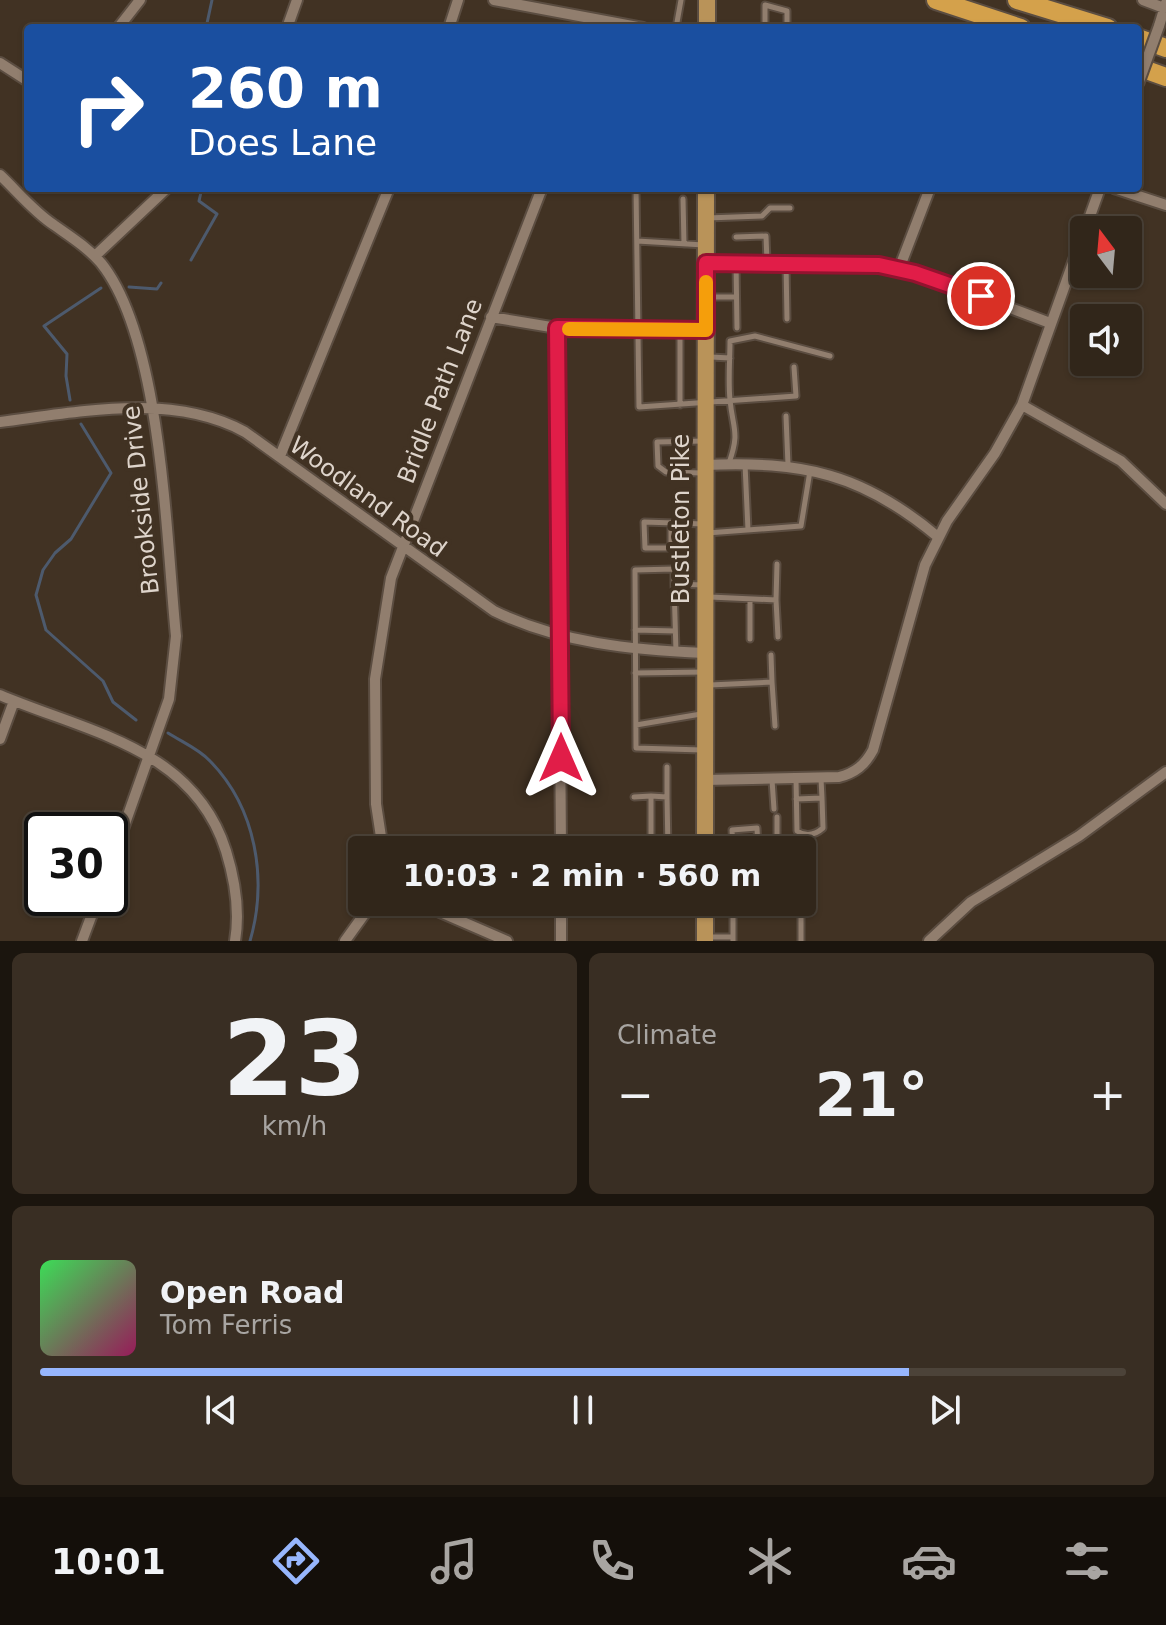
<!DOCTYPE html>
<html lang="en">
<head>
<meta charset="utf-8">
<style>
  :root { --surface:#31261a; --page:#392e23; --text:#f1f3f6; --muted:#a8a5a2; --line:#4c4339; --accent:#97b6fd }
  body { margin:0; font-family:"DejaVu Sans",sans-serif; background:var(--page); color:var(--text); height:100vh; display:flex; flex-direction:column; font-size:30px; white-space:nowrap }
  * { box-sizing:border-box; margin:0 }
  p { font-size:26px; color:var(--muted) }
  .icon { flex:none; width:44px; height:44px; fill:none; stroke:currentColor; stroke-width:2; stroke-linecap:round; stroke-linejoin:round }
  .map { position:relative; height:941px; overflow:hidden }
  .side { display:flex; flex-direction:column; gap:12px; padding:12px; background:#1b150e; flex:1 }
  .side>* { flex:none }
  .top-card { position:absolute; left:24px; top:24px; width:1118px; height:168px; border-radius:8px; box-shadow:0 2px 6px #0004,0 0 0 2px var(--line); background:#1a4fa0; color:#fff; overflow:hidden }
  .needle { width:52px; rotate:344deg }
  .fabs { position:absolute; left:1070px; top:216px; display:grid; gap:16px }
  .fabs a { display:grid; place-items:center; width:72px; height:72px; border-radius:8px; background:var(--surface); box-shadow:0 2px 6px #0004,0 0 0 2px var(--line); font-size:40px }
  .speed { position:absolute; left:24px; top:812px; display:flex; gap:16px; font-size:40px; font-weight:700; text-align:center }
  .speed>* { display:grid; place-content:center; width:104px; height:104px; border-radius:50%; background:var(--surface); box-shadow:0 2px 6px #0004,0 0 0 2px var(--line); line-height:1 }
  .speed .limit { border:4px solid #111; border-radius:12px; background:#fff; color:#111 }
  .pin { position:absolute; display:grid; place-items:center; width:68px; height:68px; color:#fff; margin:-34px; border:4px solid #fff; border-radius:50%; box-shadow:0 2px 8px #0007 }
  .me { position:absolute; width:88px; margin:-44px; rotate:0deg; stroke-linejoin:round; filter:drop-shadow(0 0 6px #0008) }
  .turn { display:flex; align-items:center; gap:28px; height:168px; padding:0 32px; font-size:36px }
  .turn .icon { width:104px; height:104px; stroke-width:2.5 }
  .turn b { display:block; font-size:56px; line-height:68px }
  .big { font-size:60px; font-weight:800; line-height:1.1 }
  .side .widget { flex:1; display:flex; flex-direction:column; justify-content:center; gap:12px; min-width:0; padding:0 28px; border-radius:12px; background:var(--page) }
  .side .dial { align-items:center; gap:0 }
  .dial b { font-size:104px; line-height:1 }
  .song { display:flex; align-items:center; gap:24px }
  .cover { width:96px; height:96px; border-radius:12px; background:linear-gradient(135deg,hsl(130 70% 55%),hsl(330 70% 35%)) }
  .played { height:8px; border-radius:4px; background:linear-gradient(90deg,var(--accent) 80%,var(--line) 80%) }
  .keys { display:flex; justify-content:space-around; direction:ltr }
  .heat { display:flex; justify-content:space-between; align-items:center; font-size:44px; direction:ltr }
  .side .tiles { flex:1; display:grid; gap:12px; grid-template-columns:1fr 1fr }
  .widget:last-child { grid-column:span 2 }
  .trip { position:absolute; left:348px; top:836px; width:468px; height:80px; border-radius:8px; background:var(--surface); box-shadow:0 2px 6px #0004,0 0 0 2px var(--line); font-weight:800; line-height:80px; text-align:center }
  .dock { display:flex; height:128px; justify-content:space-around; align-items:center; background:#140f0a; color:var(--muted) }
  .dock .icon { width:56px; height:56px }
  .dock .current { color:var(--accent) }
  .dock b { font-size:36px; color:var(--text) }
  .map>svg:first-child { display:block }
</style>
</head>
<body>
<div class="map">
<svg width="1166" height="941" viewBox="0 0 1166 941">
  <rect width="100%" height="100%" fill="#413223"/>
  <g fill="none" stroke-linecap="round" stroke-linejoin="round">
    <!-- stream -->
    <path stroke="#4d5a6d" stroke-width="3" d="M 206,28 L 212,0
      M 191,260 L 217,214 L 199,201 L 202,188
      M 129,287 L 157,289 L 161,283
      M 70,400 L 66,376 L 67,354 L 44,326 L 101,288
      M 81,424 L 111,473 L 71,539 L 55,553 L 43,570 L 36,595 L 46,630 L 103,681 L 113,702 L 136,720
      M 168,733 C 182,742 199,749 210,761 C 256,808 268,879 250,941"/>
    <!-- service casing -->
    <g stroke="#5b4d41" stroke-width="9">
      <path id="service" d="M 676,28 L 681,0
        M 765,28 L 765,5 L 787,11 L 787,28
        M 636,188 L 639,407 L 796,396 L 794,367
        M 681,188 L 701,189
        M 683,199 L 684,244
        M 707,218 L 762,216 L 770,208 L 790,208
        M 736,237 L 766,236 L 767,262
        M 637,241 L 704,245
        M 736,263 L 737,328
        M 786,264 L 787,319
        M 709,297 L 736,297
        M 711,357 L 730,358
        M 680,405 L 680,331
        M 786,416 L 788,465
        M 729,463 C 740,432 733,430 730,400 C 728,380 730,360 730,341 L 755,336 L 830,356
        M 745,464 L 748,530
        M 702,473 L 666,472 L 658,466 L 657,442 L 704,441
        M 671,523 L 671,548 L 645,548 L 644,522 L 704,524
        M 707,533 L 801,526 L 810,471
        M 674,584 L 674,569 L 635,570 L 636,748 L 702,750
        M 710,597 L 776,600 L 777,564
        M 750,599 L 750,639
        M 776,600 L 778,637
        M 635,630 L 675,631
        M 676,652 L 674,584 L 704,585
        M 635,673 L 704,672
        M 772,682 L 775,726
        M 710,685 L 772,682 L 771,655
        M 636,725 L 701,714
        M 667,767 L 667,797
        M 796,779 L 797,831 C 806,837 815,835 823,828 L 822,798 L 796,799
        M 821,779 L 822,798
        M 772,780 L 774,809
        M 634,797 L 651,796
        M 777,817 L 777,850
        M 651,850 L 651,796 L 667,797 L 668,850
        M 733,850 L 732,830 L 757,828 L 758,850
        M 669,902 L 700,904
        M 796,902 L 801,906 L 801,941
        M 706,937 L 733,937 L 733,941
        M 733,937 L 733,902"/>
    </g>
    <!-- minor casing -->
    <g stroke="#5b4d41" stroke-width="14">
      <path id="minor" d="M 494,0 L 643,28
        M 1143,0 L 1164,8
        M 1159,26 L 1166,3
        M 118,28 L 140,0
        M 287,28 L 297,0
        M 449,28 L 458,0
        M 0,63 L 28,81
        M 0,175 C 17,191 34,212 54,225 C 71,237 87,247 101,263 C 162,339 166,538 176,636 L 169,699 L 110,866
        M 1114,188 L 1166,205
        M 1085,230 L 1100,188
        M 95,256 L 167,188
        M 706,263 L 879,265 L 933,279 L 1050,323
        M 899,269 L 930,188
        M 491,317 L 557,328 L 706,330
        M 557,328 L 561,850
        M 1022,405 L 1121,461 L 1166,504
        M 0,422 C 79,412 172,392 245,432 L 494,611 C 560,643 632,650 705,653
        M 280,456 L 389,188
        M 705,465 C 802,461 862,473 938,537
        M 0,695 C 87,732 194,748 226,851 C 235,880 240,911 235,941
        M 0,739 L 14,701
        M 705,780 L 839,777 C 855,773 865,765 873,750 L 925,565 L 947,521 L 995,453 L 1022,405 L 1084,232
        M 383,850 L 376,804 L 375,679 L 391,578 L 542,188
        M 417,902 L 507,941
        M 82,941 L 98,898
        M 345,941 L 373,902
        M 561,941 L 561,902
        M 929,941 L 971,902 L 1079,836 L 1166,772"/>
    </g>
    <!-- primary casing -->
    <g stroke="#5b4d41" stroke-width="20">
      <path id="primary" d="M 707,0 L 707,28
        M 705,850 L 706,188
        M 705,941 L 705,902"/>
    </g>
    <!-- motorway casing -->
    <g stroke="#5b4d41" stroke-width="22">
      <path id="motorway" d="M 936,0 L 1021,28
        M 1017,0 L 1108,28
        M 1138,38 L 1166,48
        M 1138,67 L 1166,77"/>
    </g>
    <!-- service -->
    <use href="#service" stroke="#917e6e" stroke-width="5"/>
    <!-- minor -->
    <use href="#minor" stroke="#917e6e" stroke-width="10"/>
    <!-- primary -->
    <use href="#primary" stroke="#b99359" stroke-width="16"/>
    <!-- motorway -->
    <use href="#motorway" stroke="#d4a14b" stroke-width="18"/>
    <!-- minor-bridge casing -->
    <g stroke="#5b4d41" stroke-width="14" stroke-linecap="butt">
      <path id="minor-bridge" d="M 1138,84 L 1159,26"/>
    </g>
    <!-- minor-bridge -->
    <use href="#minor-bridge" stroke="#917e6e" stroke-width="10"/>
  </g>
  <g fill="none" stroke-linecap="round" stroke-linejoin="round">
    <!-- route casing -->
    <g stroke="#92132f" stroke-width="20">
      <path id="route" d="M 561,758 L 557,328 L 706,330 L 706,263 L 879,265 L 915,273 L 981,296"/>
    </g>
    <!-- route -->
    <use href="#route" stroke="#e11d48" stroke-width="14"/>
    <!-- slow -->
    <path stroke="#f59e0b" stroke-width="14" d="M 569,329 L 706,330 L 706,282"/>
  </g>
  <g text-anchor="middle" stroke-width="8" stroke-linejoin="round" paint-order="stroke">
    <!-- street labels -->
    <g font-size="24" fill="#ded4cb" stroke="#413223">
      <text transform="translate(440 391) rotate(-69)" y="8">Bridle Path Lane</text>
      <text transform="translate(368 497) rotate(36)" y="8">Woodland Road</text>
      <text transform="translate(141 500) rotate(-96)" y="8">Brookside Drive</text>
      <text transform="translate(681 519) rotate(-90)" y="8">Bustleton Pike</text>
    </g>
  </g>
</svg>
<div class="fabs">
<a><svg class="needle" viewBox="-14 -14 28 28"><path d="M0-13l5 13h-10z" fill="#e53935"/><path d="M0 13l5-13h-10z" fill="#a8a5a2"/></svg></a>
<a><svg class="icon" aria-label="sound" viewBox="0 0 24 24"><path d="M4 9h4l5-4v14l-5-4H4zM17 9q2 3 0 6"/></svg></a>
</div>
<div class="speed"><div class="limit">30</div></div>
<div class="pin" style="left:981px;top:296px;background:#d93025"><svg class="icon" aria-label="arrive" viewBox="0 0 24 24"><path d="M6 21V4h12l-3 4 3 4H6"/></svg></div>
<svg class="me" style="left:561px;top:758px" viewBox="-20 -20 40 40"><path d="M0-17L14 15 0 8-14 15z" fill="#e11d48" stroke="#fff" stroke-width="4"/></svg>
<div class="trip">10:03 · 2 min · 560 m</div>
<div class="top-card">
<div class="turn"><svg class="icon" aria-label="right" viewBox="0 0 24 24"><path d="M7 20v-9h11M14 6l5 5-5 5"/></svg><div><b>260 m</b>Does Lane</div></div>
</div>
</div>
<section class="side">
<div class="tiles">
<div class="widget dial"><b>23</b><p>km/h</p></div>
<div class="widget"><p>Climate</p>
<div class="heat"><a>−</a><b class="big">21°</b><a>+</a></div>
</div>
<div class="widget">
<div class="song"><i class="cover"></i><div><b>Open Road</b><p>Tom Ferris</p></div></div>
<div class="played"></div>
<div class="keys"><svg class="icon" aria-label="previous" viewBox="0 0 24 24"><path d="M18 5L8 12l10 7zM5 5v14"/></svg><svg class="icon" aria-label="pause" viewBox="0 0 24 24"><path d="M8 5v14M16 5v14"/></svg><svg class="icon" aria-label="next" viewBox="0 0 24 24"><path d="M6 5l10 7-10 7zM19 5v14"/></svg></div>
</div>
</div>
</section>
<nav class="dock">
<b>10:01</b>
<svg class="icon current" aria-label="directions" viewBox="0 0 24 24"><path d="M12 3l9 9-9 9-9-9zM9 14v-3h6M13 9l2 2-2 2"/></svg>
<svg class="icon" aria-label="music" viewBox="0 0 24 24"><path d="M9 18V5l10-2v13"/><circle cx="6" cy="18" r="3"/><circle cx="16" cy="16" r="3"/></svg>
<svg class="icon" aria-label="phone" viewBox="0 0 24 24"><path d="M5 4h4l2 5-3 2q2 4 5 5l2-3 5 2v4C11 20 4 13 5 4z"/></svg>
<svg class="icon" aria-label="climate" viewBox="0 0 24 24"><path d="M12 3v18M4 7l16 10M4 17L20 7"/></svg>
<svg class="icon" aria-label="car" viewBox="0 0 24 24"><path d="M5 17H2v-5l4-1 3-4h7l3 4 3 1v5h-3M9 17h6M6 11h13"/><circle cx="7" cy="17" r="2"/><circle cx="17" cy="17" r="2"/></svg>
<svg class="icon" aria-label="filters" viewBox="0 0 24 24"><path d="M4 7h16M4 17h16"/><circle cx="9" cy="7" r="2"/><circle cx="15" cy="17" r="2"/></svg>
</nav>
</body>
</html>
